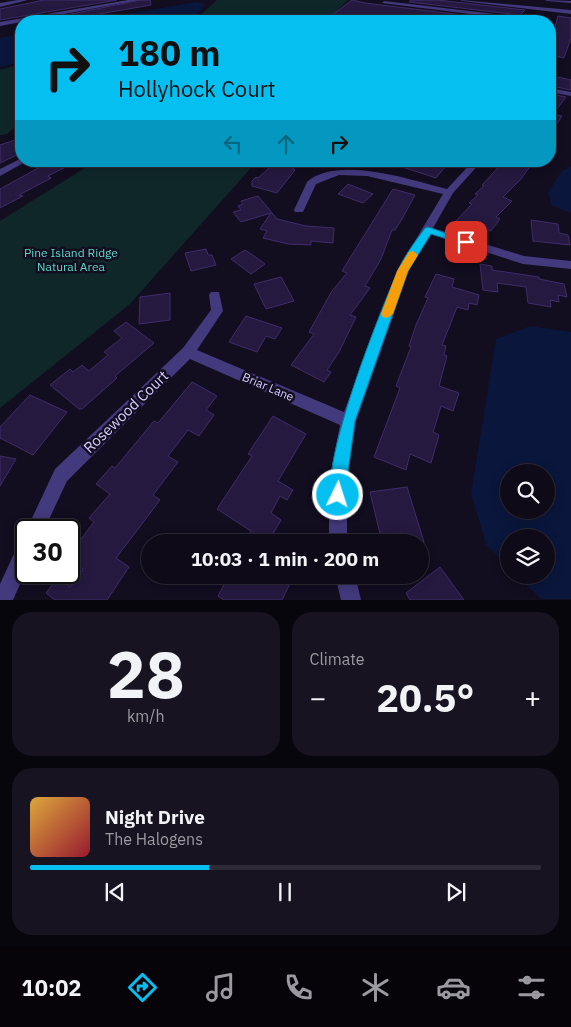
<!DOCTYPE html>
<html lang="en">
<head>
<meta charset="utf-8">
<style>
  :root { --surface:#0e0a17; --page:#171320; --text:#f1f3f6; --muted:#9b9aa1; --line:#2e2b36; --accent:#05bff1 }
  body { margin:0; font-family:"IBM Plex Sans",sans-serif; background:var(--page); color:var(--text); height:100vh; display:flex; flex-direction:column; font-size:19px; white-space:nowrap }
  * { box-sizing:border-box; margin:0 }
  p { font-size:16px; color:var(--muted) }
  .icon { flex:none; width:28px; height:28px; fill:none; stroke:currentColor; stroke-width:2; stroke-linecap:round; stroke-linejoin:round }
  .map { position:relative; height:600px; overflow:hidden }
  .sheet { display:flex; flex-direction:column; gap:12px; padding:12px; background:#08060d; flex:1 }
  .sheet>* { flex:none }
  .guide { position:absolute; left:15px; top:15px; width:541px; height:152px; border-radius:20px; box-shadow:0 2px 12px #0003,0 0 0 1px var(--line); background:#05bff1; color:#111; overflow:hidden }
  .fabs { position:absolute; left:500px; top:464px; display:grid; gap:10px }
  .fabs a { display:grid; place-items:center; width:55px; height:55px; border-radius:50%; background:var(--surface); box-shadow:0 2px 12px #0003,0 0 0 1px var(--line); font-size:25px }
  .speed { position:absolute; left:15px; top:519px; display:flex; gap:10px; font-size:25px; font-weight:700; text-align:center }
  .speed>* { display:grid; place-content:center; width:65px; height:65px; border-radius:50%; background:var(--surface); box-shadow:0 2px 12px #0003,0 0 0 1px var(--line); line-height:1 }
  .speed .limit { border:2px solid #111; border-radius:8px; background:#fff; color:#111 }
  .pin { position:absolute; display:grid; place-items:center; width:42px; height:42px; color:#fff; margin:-21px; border-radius:10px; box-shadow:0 2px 8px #0006 }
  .me { position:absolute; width:55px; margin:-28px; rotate:4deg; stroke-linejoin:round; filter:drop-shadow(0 0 4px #0008) }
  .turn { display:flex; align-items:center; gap:18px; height:105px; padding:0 20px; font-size:22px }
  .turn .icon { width:65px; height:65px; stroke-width:2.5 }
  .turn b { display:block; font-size:35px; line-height:42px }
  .lanes { display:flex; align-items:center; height:48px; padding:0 20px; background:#0003; justify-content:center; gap:25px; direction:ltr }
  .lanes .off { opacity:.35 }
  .big { font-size:38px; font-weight:700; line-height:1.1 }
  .sheet .tile { flex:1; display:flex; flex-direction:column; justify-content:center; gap:8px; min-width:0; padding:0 18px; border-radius:20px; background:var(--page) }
  .sheet .dial { align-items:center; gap:0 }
  .dial b { font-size:65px; line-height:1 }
  .song { display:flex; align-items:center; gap:15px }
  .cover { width:60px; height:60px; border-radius:8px; background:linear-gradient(135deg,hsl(40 70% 55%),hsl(350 70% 35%)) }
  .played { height:5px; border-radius:2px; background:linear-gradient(90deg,var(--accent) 35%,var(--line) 35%) }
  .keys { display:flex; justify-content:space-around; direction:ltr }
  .heat { display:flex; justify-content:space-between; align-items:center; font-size:28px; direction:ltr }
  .sheet .tiles { flex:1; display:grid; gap:12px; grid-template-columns:1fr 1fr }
  .tile:last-child { grid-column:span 2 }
  .trip { position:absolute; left:141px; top:534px; width:288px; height:50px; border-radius:25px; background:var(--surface); box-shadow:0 2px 12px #0003,0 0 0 1px var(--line); font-weight:700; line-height:50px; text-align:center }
  .menu { display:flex; height:80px; justify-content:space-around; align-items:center; background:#060409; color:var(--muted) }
  .menu .icon { width:35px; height:35px }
  .menu .on { color:var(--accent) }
  .menu b { font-size:22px; color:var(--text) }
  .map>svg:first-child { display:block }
</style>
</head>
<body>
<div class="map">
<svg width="571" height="600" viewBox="0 0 571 600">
  <rect width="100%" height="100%" fill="#120d1f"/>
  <!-- green -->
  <path fill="#102729" d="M 217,0 L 348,0 L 326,21 L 309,21 L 285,16 L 267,21 L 189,21 L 196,19 Z
    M 21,64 L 21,122 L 7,134 L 0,135 L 0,70 Z
    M 96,161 L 257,161 L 130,304 L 0,408 L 0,221 Z"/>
  <!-- water -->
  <path fill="#0a163b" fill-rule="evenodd" d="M 196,2 L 202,3 L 205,6 L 195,17 L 183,21 L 86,21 Z
    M 21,34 L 21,62 L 0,67 L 0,38 Z
    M 571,166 L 571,213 L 551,205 L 548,192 L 562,171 Z
    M 530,326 L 571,332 L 571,599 L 541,599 L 516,575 L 546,575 L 546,538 L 509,538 L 509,567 L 486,545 L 471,493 L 496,339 ZM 546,472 L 546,510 L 509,510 L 509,472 Z"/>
  <!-- building -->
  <path fill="#251940" stroke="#402c6b" d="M 44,0 L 117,0 L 0,20 L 0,9 Z
    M 141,0 L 150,0 L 151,5 L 59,21 L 36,21 Z
    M 352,0 L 365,3 L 512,21 L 409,21 L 349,15 L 346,19 L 328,18 Z
    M 411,0 L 438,0 L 525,10 L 520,15 L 409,2 Z
    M 558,16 L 571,18 L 571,38 L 564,58 L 550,55 L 550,45 Z
    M 558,77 L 571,80 L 571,90 L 551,86 Z
    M 550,94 L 566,97 L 553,114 L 562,116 L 550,134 Z
    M 21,138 L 21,153 L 0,163 L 0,145 Z
    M 51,161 L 77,161 L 48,176 L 51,178 L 19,195 L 23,196 L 0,208 L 0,189 Z
    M 277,161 L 301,161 L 293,169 L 295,170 L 277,193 L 252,186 L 252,181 L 256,177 L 258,178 Z
    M 390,161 L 428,161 L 445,167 L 436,178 L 390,163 Z
    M 504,161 L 534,161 L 521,179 L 503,197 L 512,201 L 496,217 L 500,219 L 491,231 L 478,225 L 474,230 L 455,222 L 472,204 L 469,203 L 478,195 L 475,194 L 484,186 L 482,185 Z
    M 348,184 L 373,194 L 363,203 L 338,194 Z
    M 393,189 L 415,195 L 402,219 L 395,230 L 392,230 L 381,259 L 365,286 L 370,288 L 350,315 L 356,317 L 339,352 L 327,370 L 331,372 L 324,382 L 291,365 L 314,334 L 309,332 L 332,291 L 347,273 L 342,271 Z
    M 258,196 L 277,219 L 306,226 L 334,228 L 333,243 L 311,241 L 311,245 L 288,244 L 263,238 L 267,231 L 260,229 L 271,213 L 241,222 L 233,212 L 241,210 L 238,206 L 243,204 L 241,201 Z
    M 531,220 L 558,224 L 559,233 L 568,235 L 570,245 L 533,241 Z
    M 206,249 L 208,255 L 212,255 L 216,265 L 191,271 L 185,253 Z
    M 245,250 L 257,258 L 265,264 L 251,274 L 231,259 Z
    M 480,264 L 492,266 L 492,270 L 539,277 L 539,279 L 564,284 L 567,297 L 558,295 L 559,302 L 550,300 L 551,307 L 528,303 L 526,287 L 497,283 L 498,292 L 483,290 Z
    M 436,274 L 454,279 L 452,287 L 479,295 L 477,305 L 469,303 L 468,310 L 457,307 L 442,345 L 446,346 L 444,355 L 447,356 L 439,386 L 459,393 L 453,411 L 441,406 L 433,432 L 439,435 L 431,463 L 410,454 L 406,470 L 374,457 L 400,388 L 396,386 L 411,347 L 409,346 L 416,325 L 428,298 L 425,297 Z
    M 281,277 L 294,301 L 266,309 L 254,284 Z
    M 170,293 L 170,320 L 139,324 L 140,297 Z
    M 246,316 L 282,328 L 275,339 L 266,336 L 257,352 L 229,342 Z
    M 126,322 L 154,343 L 115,376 L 117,378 L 82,409 L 79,409 L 50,385 L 70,369 L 73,372 L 82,365 L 89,371 L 108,355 L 104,352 L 122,338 L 114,331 Z
    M 192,382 L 217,396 L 206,410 L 214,415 L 199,436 L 188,430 L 168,456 L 178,462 L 153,495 L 160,500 L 116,558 L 129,567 L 107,600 L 55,600 L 46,593 L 58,577 L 70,587 L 83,569 L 69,559 L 69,555 L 94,522 L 89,518 L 110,494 L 96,484 L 112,466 L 115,468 L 154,421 L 158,423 Z
    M 30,395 L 67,412 L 33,455 L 0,438 L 0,427 Z
    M 273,416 L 306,434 L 278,481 L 293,490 L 287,500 L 280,496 L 271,513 L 281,520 L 268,542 L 245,542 L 251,531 L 217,509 L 252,456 L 248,454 Z
    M 0,456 L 16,459 L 0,486 Z
    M 407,487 L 424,542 L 382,542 L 370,492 Z
    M 440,567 L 464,600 L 410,600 L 406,593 Z
    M 229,575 L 294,575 L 282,600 L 224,600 L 218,596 Z"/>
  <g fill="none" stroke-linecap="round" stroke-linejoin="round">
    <!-- street -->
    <path fill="#43397d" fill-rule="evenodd" d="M 18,0 L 28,0 L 0,7 L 0,3 Z
      M 128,0 L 139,0 L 0,26 L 0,22 Z
      M 460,0 L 571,10 L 571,14 L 462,1 Z
      M 545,0 L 571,1 L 571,3 L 547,1 Z
      M 384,1 L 537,19 L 540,21 L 526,21 L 382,3 Z
      M 550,88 L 571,92 L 571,96 L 550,92 Z
      M 20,159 L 21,161 L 27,161 L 0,176 L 0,169 Z
      M 473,161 L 482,161 L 453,193 L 433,228 L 524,256 L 571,261 L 571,269 L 523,264 L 430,234 L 409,271 L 356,421 L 347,480 L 347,542 L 329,542 L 329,480 L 340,425 L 190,359 L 67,481 L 44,530 L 26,531 L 55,469 L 183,348 L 211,310 L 209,295 L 211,292 L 219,292 L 223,311 L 197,350 L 344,412 L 397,271 L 443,194 L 367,176 L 339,175 L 316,184 L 303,212 L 295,212 L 294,210 L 307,182 C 337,155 411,180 447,189 Z
      M 26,541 L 26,571 L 13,600 L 0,600 L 0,584 L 19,543 Z
      M 335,575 L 355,575 L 361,600 L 341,600 Z"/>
  </g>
  <!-- route -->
  <path fill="#05bff1" stroke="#037c9d" d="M 428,227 L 471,242 L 466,245 L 431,234 L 408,271 L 355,421 L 344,501 L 338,503 L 333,501 C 318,466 380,312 397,273 C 403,257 415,242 425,228 Z"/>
  <!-- slow -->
  <path fill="#f59e0b" d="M 413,251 L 418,255 L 408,271 L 393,314 L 387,318 L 383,317 L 381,314 L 397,271 L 409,252 Z"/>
  <g text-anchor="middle" stroke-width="5" stroke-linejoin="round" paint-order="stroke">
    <!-- park labels -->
    <g font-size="12" fill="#5adcca" stroke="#120d1f">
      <text x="71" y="257">Pine Island Ridge<tspan x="71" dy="14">Natural Area</tspan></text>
    </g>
    <!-- street labels -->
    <g font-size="12" fill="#d7ccfe" stroke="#120d1f">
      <text transform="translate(268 387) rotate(23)" y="4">Briar Lane</text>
    </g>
    <!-- near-street labels -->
    <g font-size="15" fill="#d7ccfe" stroke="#120d1f">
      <text transform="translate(126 412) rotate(-44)" y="5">Rosewood Court</text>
    </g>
  </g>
</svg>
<div class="fabs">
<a><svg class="icon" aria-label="search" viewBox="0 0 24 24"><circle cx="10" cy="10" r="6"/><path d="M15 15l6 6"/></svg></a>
<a><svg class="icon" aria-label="layers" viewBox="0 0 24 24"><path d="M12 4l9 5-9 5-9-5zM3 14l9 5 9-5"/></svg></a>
</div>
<div class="speed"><div class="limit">30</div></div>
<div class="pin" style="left:466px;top:242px;background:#d93025"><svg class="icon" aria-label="arrive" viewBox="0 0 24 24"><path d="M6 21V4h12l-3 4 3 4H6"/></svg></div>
<svg class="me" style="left:338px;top:495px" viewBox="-20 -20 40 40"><circle r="17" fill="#05bff1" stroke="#fff" stroke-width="3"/><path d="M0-11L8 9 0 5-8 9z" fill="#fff"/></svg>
<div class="trip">10:03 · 1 min · 200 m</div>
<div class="guide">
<div class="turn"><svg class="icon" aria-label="right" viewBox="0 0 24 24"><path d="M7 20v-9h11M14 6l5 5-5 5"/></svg><div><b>180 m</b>Hollyhock Court</div></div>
<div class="lanes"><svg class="icon off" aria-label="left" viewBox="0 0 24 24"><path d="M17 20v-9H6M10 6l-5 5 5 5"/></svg><svg class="icon off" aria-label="ahead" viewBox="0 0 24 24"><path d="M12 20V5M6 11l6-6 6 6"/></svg><svg class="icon" aria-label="right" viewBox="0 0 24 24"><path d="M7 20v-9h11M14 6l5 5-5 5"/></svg></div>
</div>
</div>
<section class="sheet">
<div class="tiles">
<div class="tile dial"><b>28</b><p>km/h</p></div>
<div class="tile"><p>Climate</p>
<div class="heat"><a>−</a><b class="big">20.5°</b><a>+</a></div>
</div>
<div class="tile">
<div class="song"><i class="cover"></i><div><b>Night Drive</b><p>The Halogens</p></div></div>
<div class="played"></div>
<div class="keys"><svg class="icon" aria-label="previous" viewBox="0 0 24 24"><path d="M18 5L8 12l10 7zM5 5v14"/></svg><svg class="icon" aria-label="pause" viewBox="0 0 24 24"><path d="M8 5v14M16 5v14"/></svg><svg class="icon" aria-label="next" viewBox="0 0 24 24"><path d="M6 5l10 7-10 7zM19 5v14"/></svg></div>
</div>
</div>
</section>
<nav class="menu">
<b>10:02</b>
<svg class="icon on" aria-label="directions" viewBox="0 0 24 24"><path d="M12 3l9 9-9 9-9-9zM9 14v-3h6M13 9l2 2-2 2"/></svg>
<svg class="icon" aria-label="music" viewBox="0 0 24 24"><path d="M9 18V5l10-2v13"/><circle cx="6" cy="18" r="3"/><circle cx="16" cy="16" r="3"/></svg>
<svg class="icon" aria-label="phone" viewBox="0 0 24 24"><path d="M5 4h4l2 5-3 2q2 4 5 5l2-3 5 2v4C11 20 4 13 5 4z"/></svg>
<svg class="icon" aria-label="climate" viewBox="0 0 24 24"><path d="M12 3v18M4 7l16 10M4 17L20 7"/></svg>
<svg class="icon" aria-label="car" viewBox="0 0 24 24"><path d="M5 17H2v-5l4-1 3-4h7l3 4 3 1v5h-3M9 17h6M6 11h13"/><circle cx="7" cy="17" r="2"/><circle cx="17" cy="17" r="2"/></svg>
<svg class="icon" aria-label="filters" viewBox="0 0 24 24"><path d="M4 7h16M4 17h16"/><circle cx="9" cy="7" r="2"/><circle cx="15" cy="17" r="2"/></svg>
</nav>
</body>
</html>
